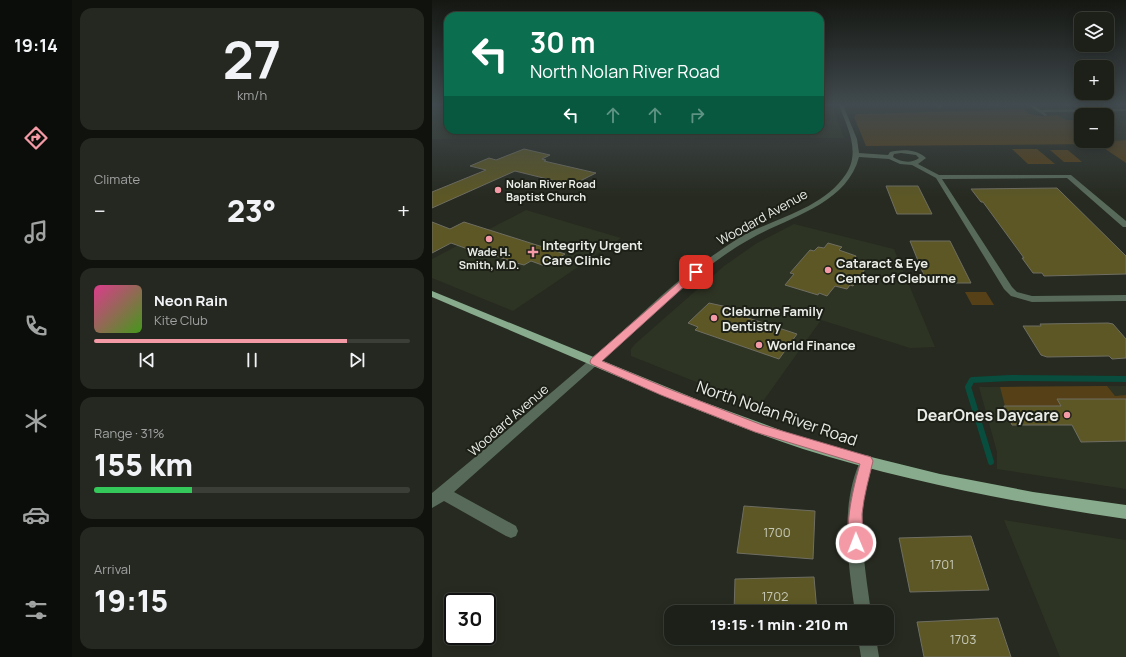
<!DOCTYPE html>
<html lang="en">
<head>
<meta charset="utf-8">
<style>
  :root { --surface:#1c2018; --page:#252821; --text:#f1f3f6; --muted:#a0a3a2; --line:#3a3e37; --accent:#f49aa6 }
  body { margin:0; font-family:Manrope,sans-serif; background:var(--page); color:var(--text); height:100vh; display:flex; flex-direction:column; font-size:15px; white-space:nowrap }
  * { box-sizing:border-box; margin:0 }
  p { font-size:13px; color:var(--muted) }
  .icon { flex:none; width:22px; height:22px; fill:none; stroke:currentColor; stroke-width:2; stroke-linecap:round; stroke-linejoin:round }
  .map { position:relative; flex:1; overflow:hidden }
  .drawer { display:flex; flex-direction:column; gap:8px; padding:8px; background:#0f120d; width:360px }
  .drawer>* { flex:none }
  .banner { position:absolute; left:12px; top:12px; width:380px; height:122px; border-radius:12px; box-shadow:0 2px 10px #0003,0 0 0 1px var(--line); background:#0b6e4f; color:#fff; overflow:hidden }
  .controls { position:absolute; left:642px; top:12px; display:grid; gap:8px }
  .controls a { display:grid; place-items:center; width:40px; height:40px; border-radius:8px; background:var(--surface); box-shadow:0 2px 10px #0003,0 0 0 1px var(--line); font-size:20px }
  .speed { position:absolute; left:12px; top:593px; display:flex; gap:8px; font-size:20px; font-weight:700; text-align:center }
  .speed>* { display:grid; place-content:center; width:52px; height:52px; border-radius:50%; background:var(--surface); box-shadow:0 2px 10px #0003,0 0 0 1px var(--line); line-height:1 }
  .speed .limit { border:2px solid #111; border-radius:6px; background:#fff; color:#111 }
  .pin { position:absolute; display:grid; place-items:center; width:34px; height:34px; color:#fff; margin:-17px; border-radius:8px; box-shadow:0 2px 6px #0006 }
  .me { position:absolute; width:44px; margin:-22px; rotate:359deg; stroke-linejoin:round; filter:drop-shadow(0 0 3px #0008) }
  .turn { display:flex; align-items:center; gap:14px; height:84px; padding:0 20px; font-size:18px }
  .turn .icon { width:52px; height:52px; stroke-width:2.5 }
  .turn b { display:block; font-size:28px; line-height:34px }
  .lanes { display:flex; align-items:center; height:38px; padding:0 20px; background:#0003; justify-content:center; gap:20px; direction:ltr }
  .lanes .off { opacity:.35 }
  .big { font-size:30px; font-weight:800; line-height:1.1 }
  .drawer .widget { flex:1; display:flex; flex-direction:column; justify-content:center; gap:6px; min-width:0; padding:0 14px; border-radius:12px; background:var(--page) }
  .drawer .dial { align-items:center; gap:0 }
  .dial b { font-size:52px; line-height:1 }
  .song { display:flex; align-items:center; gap:12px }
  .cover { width:48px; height:48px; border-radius:6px; background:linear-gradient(135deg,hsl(330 70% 55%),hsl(100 70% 35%)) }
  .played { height:4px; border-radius:2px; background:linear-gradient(90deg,var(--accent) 80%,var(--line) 80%) }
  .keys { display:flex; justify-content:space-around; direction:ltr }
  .heat { display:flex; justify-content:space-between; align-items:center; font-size:22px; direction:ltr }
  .charge { height:6px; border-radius:3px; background:linear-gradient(90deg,#34c759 31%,var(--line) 0) }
  .trip { position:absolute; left:232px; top:605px; width:230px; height:40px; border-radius:12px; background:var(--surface); box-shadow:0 2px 10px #0003,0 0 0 1px var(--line); font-weight:800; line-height:40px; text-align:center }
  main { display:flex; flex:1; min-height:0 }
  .dock { display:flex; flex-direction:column; width:72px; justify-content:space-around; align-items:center; background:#0b0d0a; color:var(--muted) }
  .dock .icon { width:28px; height:28px }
  .dock .on { color:var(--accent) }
  .dock b { font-size:18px; color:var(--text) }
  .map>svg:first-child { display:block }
</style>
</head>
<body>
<main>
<nav class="dock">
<b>19:14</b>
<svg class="icon on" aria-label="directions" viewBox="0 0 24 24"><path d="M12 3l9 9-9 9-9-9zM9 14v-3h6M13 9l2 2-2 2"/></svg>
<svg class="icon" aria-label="music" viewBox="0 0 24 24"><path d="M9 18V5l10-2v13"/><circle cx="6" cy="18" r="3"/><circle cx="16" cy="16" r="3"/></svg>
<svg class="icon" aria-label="phone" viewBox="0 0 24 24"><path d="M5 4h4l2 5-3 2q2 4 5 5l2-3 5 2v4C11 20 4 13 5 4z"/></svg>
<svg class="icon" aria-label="climate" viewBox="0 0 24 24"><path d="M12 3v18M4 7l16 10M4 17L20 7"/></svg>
<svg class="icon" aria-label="car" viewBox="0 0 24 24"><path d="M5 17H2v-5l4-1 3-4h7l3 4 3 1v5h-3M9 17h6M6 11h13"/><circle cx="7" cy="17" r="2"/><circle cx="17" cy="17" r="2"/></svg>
<svg class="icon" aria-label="filters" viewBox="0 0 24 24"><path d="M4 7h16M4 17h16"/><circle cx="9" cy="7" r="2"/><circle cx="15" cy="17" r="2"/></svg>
</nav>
<section class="drawer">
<div class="widget dial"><b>27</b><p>km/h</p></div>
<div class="widget"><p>Climate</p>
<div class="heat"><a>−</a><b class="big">23°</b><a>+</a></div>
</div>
<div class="widget">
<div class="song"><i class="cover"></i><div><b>Neon Rain</b><p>Kite Club</p></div></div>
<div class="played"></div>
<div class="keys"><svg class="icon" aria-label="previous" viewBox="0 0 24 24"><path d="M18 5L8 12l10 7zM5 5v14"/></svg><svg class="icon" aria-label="pause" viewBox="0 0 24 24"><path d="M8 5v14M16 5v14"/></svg><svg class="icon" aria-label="next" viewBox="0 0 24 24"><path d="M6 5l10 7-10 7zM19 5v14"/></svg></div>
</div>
<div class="widget"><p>Range · 31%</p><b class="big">155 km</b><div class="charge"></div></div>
<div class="widget"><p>Arrival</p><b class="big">19:15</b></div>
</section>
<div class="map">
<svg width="694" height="657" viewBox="0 0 694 657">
  <rect width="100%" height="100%" fill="#262a20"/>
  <!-- built -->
  <path fill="#2e3424" d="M 0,105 L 16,105 L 16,130 L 388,130 L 388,105 L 400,105 L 412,138 L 0,139 Z
    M 694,114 L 694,140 L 681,141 L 675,137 L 675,115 L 649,115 L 649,124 L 644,120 L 634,120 L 625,115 Z
    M 94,210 L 189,238 L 81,311 L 0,278 L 0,259 Z
    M 362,224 L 462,249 L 503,347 L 478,348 L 389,320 L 327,407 L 199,356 L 199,349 L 203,344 L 292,266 L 325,243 Z
    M 694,386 L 694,489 L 565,469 L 565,452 L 547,387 Z
    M 572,520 L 694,540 L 694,657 L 628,657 Z"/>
  <!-- green -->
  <path fill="#564018" d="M 592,109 L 598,114 L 608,116 L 625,115 L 634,120 L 644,120 L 649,124 L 649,141 L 675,141 L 675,137 L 681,141 L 694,140 L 694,163 L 666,144 L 434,146 L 422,117 L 424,114 Z
    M 580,149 L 605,149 L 623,164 L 596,164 Z
    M 618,150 L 636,150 L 650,162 L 632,162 Z
    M 533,292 L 554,292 L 562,305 L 540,305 Z
    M 675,386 L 683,396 L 694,395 L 694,399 L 625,399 L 629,406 L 573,406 L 568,387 Z"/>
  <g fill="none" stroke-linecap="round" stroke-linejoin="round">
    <!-- stream -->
    <path stroke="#084d3d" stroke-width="6" d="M 559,462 L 536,387 L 540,380 L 578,378 L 694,379"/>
  </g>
  <!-- building -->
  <path fill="#5c5725" stroke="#6f6e63" d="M 92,149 L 118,155 L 110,159 L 114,160 L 112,161 L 164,173 L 140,185 L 83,171 L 0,208 L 0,192 L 54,170 L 38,166 L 57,158 L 64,160 Z
    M 454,186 L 486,186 L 500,214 L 465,214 Z
    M 625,188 L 694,256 L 694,274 L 612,276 L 610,273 L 601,273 L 590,258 L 592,258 L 551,202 L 549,202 L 539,189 Z
    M 0,222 L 18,229 L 32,222 L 133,254 L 113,266 L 99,261 L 92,265 L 81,262 L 47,250 L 44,252 L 19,243 L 0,253 Z
    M 478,241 L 518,241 L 539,283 L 495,283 Z
    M 396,243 L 410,247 L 407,250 L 424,256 L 421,262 L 432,265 L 430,268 L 433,269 L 421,286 L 418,285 L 415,289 L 403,286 L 395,296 L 387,293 L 386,295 L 353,285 L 362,274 L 358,273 L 378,250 L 382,251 L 386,247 L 392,248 Z
    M 277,303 L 300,308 L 299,309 L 308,313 L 307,315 L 365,334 L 347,359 L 263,330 L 266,327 L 256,323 Z
    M 676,323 L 681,324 L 694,339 L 694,358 L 680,359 L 677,356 L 615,357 L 609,355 L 591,326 L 609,326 L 608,324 Z
    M 625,399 L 694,399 L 694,441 L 649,442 L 640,425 L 580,425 L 572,406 L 629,406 Z
    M 312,506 L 383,511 L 381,559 L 305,553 Z
    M 539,536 L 557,590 L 478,592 L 467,538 Z
    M 382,577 L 385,612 L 302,612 L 303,579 Z
    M 566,618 L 579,657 L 492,657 L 485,622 Z"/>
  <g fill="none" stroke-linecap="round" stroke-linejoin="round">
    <!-- minor -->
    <path fill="#586a5a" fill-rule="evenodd" d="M 407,105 L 411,105 L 425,139 L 427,153 L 456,155 L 458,152 C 470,149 485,149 494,158 L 486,164 L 507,175 L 639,175 L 694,221 L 694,227 L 691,227 L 635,178 L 510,179 L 580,287 L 585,292 L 600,296 L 694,295 L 694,301 L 600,302 L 579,296 L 572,289 L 504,178 L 480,165 L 468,164 L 457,159 L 427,157 C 415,204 357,217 320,238 C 301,248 284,261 267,274 L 22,492 L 84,526 L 86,531 L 84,536 L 79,538 L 74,536 L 12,501 L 0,508 L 0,493 C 59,444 117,395 175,345 C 204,320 231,292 262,269 C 279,257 296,244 314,234 C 348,217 392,207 414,174 C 429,151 415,127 407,105 ZM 469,153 L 484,155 L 487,158 C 479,164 469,162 461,157 L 462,154 Z
      M 505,105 L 509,105 L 510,107 L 506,108 Z
      M 596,105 L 601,105 L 608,110 L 694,109 L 694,111 L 612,112 L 615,115 L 613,116 Z
      M 435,455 L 440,457 L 442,461 C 438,474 434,487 432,500 C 427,537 434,575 439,612 L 423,612 C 416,562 407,504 430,457 Z
      M 426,638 L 444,638 L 447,657 L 429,657 Z"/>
    <!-- major -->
    <path fill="#87ab8c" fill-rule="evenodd" d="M 0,291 L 269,401 L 370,438 L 415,451 L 508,474 L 601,492 L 694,505 L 694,519 C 585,503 476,482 371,449 C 299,425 229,395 159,365 C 106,342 53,320 0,297 Z"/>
  </g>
  <!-- sky -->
  <linearGradient id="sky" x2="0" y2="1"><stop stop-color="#151712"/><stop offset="0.53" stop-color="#414a4e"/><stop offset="1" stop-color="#414a4e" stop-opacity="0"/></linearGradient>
  <rect width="694" height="197" fill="url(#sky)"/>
  <!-- route -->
  <path fill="#f49aa6" stroke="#9f646c" d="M 261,270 L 267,270 L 268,272 L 170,361 L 237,389 L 330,425 L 439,457 L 441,461 C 437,478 432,495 430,514 C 430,525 433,538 429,548 L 424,550 L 419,548 C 411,528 422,485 428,464 L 323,432 L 229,395 L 159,364 L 158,362 L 159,359 Z"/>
  <!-- markers -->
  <g fill="#f49aa6" stroke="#1c2017" stroke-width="1.5">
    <circle cx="66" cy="190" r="4"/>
    <circle cx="57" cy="239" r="4"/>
    <path d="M99 246h4v4h4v4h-4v4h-4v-4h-4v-4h4z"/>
    <circle cx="396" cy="270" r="4"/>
    <circle cx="282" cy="318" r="4"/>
    <circle cx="327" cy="345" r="4"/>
    <circle cx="635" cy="415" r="4"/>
  </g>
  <g text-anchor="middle" stroke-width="4" stroke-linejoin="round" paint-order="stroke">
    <!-- far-poi labels -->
    <g font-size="11" font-weight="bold" fill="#eaede7" stroke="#1c2017" text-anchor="start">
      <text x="74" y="188">Nolan River Road<tspan x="74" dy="13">Baptist Church</tspan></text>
      <text x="57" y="256" text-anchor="middle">Wade H.<tspan x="57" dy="13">Smith, M.D.</tspan></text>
    </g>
    <!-- street labels -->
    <g font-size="13" fill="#eaede7" stroke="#1c2017">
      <text transform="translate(330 217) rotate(-29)" y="5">Woodard Avenue</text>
      <text transform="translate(76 420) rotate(-41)" y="5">Woodard Avenue</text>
    </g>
    <!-- poi labels -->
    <g font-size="13" font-weight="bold" fill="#eaede7" stroke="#1c2017" text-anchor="start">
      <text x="110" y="250">Integrity Urgent<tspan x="110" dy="15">Care Clinic</tspan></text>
      <text x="404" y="268">Cataract &amp; Eye<tspan x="404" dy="15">Center of Cleburne</tspan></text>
      <text x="290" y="316">Cleburne Family<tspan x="290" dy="15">Dentistry</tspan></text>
      <text x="335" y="350">World Finance</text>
    </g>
    <!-- near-number labels -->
    <g font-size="13" fill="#c6c8b6">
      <text x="345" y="537">1700</text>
      <text x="510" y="569">1701</text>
      <text x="343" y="601">1702</text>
      <text x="531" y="644">1703</text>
    </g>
    <!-- near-street labels -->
    <g font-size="16" fill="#eaede7" stroke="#1c2017">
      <text transform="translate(345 413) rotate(19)" y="6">North Nolan River Road</text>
    </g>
    <!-- near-poi labels -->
    <g font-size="16" font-weight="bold" fill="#eaede7" stroke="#1c2017" text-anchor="end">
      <text x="627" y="421">DearOnes Daycare</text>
    </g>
  </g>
</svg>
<div class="controls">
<a><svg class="icon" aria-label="layers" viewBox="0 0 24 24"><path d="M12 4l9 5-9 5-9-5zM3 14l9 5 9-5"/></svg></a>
<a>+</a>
<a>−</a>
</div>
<div class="speed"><div class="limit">30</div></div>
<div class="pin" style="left:264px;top:272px;background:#d93025"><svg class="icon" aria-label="arrive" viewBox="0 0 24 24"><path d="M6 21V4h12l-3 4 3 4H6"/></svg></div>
<svg class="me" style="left:424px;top:543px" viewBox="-20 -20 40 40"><circle r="17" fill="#f49aa6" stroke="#fff" stroke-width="3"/><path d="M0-11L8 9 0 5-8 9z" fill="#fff"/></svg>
<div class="trip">19:15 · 1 min · 210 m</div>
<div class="banner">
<div class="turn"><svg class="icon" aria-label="left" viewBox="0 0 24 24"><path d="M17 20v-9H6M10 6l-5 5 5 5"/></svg><div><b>30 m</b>North Nolan River Road</div></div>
<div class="lanes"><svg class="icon" aria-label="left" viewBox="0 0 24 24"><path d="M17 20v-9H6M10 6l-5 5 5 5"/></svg><svg class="icon off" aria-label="ahead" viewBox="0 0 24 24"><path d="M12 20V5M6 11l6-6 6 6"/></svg><svg class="icon off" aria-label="ahead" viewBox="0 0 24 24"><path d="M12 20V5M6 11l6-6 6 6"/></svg><svg class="icon off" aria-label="right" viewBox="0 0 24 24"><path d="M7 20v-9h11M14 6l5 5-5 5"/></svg></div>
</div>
</div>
</main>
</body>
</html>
